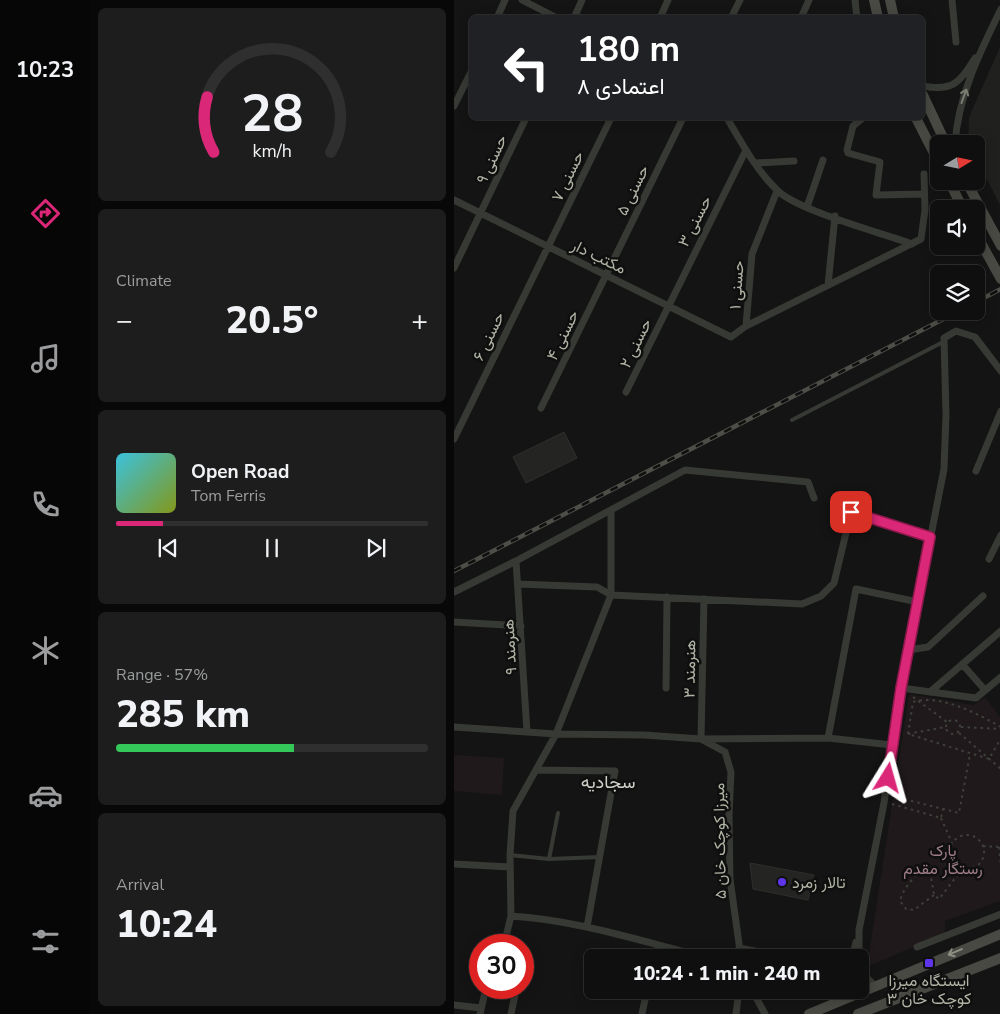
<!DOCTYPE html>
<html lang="en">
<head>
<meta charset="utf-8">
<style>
  :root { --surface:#0e0f0e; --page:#1c1d1c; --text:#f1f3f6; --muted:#9b9c9e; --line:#2e2f2e; --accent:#db2777 }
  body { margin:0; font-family:"Nunito Sans",Vazirmatn,sans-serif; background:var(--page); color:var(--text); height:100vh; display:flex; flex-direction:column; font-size:19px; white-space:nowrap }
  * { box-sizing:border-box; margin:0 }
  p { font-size:16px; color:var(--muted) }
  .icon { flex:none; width:28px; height:28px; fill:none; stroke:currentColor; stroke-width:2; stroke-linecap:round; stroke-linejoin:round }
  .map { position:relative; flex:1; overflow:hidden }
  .panel { display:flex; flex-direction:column; gap:8px; padding:8px; background:#080808; width:364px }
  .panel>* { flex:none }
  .top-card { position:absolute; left:15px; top:15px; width:456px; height:105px; border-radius:8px; box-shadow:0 2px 12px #0003,0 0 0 1px var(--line); background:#202124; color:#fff; overflow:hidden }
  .needle { width:32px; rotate:80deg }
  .fabs { position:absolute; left:476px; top:135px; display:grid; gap:10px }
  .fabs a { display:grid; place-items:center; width:55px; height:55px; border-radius:8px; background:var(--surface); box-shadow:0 2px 12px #0003,0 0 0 1px var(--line); font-size:25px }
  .speed { position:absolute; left:15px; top:934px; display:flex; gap:10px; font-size:25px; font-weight:700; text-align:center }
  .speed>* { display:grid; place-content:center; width:65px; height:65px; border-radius:50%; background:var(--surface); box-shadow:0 2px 12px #0003,0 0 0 1px var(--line); line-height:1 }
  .speed .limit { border:8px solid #d22; background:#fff; color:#111 }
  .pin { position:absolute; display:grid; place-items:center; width:42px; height:42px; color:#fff; margin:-21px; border-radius:10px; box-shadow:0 2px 8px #0006 }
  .me { position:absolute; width:55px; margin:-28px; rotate:8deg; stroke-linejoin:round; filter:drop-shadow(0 0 4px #0008) }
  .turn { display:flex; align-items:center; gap:18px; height:105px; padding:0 25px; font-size:22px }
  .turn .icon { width:65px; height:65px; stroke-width:2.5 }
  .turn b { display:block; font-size:35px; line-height:42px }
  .big { font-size:38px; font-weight:800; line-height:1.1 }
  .panel .widget { flex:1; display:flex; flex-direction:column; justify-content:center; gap:8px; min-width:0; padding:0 18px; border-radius:8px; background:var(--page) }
  .panel .dial { align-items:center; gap:0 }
  .dial svg { height:130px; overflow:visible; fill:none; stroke:var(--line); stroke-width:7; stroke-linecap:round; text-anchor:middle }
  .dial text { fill:var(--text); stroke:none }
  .song { display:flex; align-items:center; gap:15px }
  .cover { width:60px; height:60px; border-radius:8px; background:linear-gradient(135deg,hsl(190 70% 55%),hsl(70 70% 35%)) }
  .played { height:5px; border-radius:2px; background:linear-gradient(90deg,var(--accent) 15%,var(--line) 15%) }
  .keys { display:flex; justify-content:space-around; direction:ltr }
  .heat { display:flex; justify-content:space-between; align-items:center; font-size:28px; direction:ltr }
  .charge { height:8px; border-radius:4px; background:linear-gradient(90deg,#34c759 57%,var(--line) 0) }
  .trip { position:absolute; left:130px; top:949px; width:285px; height:50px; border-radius:8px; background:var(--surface); box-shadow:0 2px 12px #0003,0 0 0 1px var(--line); font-weight:800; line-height:50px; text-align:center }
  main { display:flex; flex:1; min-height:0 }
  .tab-bar { display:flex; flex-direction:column; width:90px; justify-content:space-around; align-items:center; background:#060606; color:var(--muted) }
  .tab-bar .icon { width:35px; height:35px }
  .tab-bar .selected { color:var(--accent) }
  .tab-bar b { font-size:22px; color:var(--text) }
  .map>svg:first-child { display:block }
</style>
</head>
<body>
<main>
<nav class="tab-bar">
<b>10:23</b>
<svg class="icon selected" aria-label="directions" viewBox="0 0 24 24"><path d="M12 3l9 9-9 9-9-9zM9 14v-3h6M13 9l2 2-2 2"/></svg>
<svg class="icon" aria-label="music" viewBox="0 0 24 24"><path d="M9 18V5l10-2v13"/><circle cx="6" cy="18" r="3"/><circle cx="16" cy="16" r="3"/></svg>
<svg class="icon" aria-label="phone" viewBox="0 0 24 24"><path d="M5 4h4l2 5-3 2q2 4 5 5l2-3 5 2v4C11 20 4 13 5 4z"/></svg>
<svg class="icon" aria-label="climate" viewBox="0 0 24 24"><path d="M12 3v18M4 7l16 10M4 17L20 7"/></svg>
<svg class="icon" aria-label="car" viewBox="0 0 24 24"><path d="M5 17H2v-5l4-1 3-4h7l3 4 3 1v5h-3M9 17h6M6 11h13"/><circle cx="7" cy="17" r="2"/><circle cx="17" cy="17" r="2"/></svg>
<svg class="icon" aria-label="filters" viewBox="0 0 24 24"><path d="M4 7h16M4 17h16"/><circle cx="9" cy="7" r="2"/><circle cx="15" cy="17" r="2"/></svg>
</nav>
<section class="panel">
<div class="widget dial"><svg viewBox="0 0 100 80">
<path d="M14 69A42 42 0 1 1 86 69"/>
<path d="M14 69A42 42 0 0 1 10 35" stroke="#db2777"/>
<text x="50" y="56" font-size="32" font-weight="700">28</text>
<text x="50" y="72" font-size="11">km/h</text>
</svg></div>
<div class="widget"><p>Climate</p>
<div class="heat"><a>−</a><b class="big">20.5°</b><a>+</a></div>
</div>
<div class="widget">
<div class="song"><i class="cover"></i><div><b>Open Road</b><p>Tom Ferris</p></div></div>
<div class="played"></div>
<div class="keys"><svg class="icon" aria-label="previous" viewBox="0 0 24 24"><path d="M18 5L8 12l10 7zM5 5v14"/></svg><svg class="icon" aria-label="pause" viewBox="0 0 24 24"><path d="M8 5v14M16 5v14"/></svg><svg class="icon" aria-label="next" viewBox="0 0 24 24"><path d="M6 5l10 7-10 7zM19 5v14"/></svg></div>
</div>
<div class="widget"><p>Range · 57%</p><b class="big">285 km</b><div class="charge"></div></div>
<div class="widget"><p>Arrival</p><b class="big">10:24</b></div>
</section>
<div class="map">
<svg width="547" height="1014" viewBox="0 0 547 1014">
  <rect width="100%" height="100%" fill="#131413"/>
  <!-- built -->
  <path fill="#20211f" d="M 546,47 L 547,205 L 546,205 L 523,160 L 522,144 L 514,144 L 515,117 Z"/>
  <!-- green -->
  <path fill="#1f191b" d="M 455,694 L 520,705 L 531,697 L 546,717 L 546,901 L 491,921 L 491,933 L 413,967 Z
    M 0,755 L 50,758 L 48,795 L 0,791 Z"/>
  <!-- building -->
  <path fill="#242523" stroke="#2e302d" d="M 110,432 L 123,458 L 72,483 L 59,457 Z
    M 296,863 L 360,875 L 354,900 L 299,889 Z"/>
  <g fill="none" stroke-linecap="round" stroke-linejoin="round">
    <!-- path -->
    <path stroke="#3e403a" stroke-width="2" stroke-dasharray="2.5 4" stroke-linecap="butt" d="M 459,697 L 493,722
      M492 727a7 7 0 1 1 14 0a7 7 0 1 1-14 0Z
      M 507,727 L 547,729
      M 547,727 C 522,713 487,694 459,702 L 454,734 L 535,759 L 547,738
      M 505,733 L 547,769
      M 454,734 L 491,727
      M 438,796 L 505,813 L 516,754
      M 438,804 L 487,818 L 489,809
      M 487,818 L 498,843
      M496 852a17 17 0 1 1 34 0a17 17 0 1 1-34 0Z
      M 529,846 L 545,847 L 547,844
      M 545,847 L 547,866
      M 480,895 L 460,910 L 452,909 L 446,901 C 449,888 463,872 475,865 L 480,895 L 485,899 L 509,868"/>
    <!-- lane -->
    <path stroke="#373934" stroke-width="4" d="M 338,420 L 489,342
      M 56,855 L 95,859 L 146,857
      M 95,859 L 104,813"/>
    <!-- street -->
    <path stroke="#373934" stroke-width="7" d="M 68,0 L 103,18
      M 401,0 L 403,18
      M 498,0 L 502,42
      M 43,18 L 51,0
      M 120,18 L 128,0
      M 206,18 L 214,0
      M 277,18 L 286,0
      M 347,18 L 355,0
      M 469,86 C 499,92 506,82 521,58
      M 0,106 L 18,70
      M 273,118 C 287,142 302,170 323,190 C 342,210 428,233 458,244
      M 409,118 L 399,126 L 393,150 L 394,153 L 426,162 L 422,195 L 470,194
      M 501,144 C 504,96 526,52 547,9
      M 302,163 L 340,161
      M 0,200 L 277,337 L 292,326 L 467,239 L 471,210 L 470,174
      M 353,207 L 369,160
      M 0,268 L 72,118
      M 374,285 L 381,216
      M 292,326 L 298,254 L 323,191
      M 172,392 L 292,150
      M 87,408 L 229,118
      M 0,439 L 157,118
      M 522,471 L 547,411
      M 535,559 L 547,535
      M 62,561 L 73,732
      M 64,584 L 143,587 L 157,595
      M 0,592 L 62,561 L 231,470 L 354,482 L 360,498
      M 157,595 L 157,510
      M 250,599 L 247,739 L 271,752 L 277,772 L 275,814 L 276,879 L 287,958
      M 0,622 L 67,626
      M 454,650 L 474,647 L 529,596
      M 508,664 L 531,690
      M 212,688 L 213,597
      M 447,688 L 522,698 L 547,677
      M 476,692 L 547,631
      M 0,727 L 102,734 L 190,735 L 247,739 L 374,738 L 438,745
      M 374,738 L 402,589 L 464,602
      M 82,770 L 161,771 L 133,927
      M 0,864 L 56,867
      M 57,916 C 124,920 189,942 255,958
      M 50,945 L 57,916 L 56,855 L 59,811 L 102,734 L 157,595 L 348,604 L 367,596 L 380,583 L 397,512 L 476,537
      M 463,947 L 547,914
      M 285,948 L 336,958
      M 201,958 L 204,945
      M 398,958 L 402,942
      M 405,958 L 405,930 L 430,803 L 447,688 L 490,469 L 492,415 L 490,338 L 502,331 L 521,337 L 547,371
      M 406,967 L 409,974 L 420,985
      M 56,988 L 61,995 L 57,1014
      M 298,990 L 311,1014
      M 0,1005 L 27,1008
      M 26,1014 L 32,988
      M 188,1014 L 193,990
      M 282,1014 L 285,990"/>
    <!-- secondary -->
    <path stroke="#474942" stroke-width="10" d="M 420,0 L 424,18
      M 436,0 L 440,18
      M 469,95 L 492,144
      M 462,118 L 485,163
      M 495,181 L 509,209
      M 512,181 L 547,246
      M 522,234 L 547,279
      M 355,1014 L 547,934
      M 404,1014 L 547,958"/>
    <!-- rail casing -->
    <g stroke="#4c4e47" stroke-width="4.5">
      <path id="rail" d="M 522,302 L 547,289
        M 0,571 L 505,311"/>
    </g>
    <!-- rail -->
    <use href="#rail" stroke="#0e0f0e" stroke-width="2.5" stroke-dasharray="8" stroke-linecap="butt"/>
  </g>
  <!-- one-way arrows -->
  <defs><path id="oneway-shaft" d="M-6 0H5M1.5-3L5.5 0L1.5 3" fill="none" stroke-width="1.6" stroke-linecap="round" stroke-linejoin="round" transform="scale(1.25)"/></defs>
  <use stroke="#7a7d72" href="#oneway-shaft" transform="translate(510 96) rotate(-70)"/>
  <use stroke="#8b8f82" href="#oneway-shaft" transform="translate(501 952) rotate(157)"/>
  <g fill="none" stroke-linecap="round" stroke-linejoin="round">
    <!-- route casing -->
    <g stroke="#8e194d" stroke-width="12">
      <path id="route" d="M 397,512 L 476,537 L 447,688 L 434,778"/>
    </g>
    <!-- route -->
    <use href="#route" stroke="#db2777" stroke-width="9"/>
  </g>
  <!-- markers -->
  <g fill="#5e35ea" stroke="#0e0f0e" stroke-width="2">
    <circle cx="328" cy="882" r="5"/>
    <rect x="470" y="958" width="10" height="10" rx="2.5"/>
  </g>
  <g text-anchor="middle" stroke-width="5" stroke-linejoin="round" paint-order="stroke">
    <!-- street labels -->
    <g font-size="16" fill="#b0b4a5" stroke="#0e0f0e">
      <text transform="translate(37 159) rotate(-65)" y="6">حسنی ۹</text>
      <text transform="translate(113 176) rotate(-64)" y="6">حسنی ۷</text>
      <text transform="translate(178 190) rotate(-64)" y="6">حسنی ۵</text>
      <text transform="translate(240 221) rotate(-63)" y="6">حسنی ۳</text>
      <text transform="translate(145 256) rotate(26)" y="6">مکتب دار</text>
      <text transform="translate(282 285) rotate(-86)" y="6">حسنی ۱</text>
      <text transform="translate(108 335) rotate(-64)" y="6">حسنی ۴</text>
      <text transform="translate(34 336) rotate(-64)" y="6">حسنی ۶</text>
      <text transform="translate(181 343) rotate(-64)" y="6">حسنی ۲</text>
      <text transform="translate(55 647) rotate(-93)" y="6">هنرمند ۹</text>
      <text transform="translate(235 669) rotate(-89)" y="6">هنرمند ۳</text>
      <text transform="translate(265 841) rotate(-91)" y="6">میرزا کوچک خان ۵</text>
    </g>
    <!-- park labels -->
    <g font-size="16" fill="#9f7c89" stroke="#0e0f0e">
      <text x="489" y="856">پارک<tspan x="489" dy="18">رستگار مقدم</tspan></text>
    </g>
    <!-- poi labels -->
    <g font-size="16" fill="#b0b4a5" stroke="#0e0f0e" text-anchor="start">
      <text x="338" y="888">تالار زمرد</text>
      <text x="475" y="986" text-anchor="middle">ایستگاه میرزا<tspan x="475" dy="18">کوچک خان ۳</tspan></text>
    </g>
    <!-- neighbourhood labels -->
    <g font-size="18" fill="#cdd0c6" stroke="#0e0f0e">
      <text x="154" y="788">سجادیه</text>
    </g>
  </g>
</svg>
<div class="fabs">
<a><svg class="needle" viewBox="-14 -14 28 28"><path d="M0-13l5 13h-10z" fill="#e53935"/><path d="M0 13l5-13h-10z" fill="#9b9c9e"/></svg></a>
<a><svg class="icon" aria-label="sound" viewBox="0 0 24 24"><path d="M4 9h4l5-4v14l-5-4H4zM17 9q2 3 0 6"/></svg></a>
<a><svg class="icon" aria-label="layers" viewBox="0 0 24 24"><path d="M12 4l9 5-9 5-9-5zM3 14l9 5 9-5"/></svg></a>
</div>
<div class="speed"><div class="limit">30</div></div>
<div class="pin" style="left:397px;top:512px;background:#d93025"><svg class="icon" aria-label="arrive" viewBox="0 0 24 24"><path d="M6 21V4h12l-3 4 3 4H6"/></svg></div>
<svg class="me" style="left:434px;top:778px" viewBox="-20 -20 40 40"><path d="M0-17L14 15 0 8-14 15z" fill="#db2777" stroke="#fff" stroke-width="4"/></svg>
<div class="trip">10:24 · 1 min · 240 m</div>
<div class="top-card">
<div class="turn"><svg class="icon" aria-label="left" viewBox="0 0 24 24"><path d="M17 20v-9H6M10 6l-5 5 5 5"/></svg><div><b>180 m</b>اعتمادی ۸</div></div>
</div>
</div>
</main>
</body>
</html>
